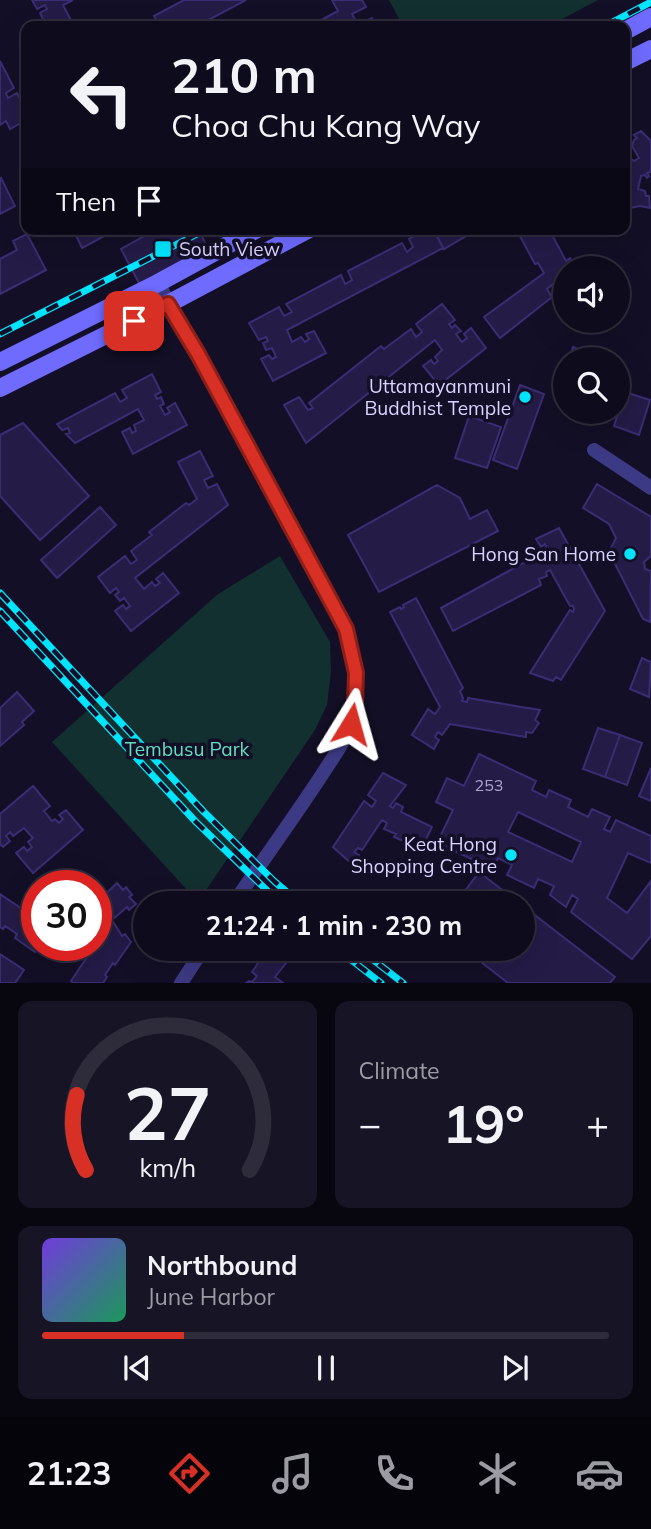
<!DOCTYPE html>
<html lang="en">
<head>
<meta charset="utf-8">
<style>
  :root { --surface:#0e0b1c; --page:#171425; --text:#f1f3f6; --muted:#9b9ba3; --line:#2e2b3b; --accent:#d93025 }
  body { margin:0; font-family:Mulish,sans-serif; background:var(--page); color:var(--text); height:100vh; display:flex; flex-direction:column; font-size:26px; white-space:nowrap }
  * { box-sizing:border-box; margin:0 }
  p { font-size:23px; color:var(--muted) }
  .icon { flex:none; width:38px; height:38px; fill:none; stroke:currentColor; stroke-width:2; stroke-linecap:round; stroke-linejoin:round }
  .map { position:relative; height:983px; overflow:hidden }
  .side { display:flex; flex-direction:column; gap:18px; padding:18px; background:#08060f; flex:1 }
  .side>* { flex:none }
  .banner { position:absolute; left:21px; top:21px; width:609px; height:214px; border-radius:14px; box-shadow:0 7px 28px #0002,0 0 0 2px var(--line); background:#0e0b1c; color:var(--text); overflow:hidden }
  .fabs { position:absolute; left:553px; top:256px; display:grid; gap:14px }
  .fabs a { display:grid; place-items:center; width:77px; height:77px; border-radius:50%; background:var(--surface); box-shadow:0 7px 28px #0002,0 0 0 2px var(--line); font-size:35px }
  .speed { position:absolute; left:21px; top:870px; display:flex; gap:14px; font-size:35px; font-weight:700; text-align:center }
  .speed>* { display:grid; place-content:center; width:91px; height:91px; border-radius:50%; background:var(--surface); box-shadow:0 7px 28px #0002,0 0 0 2px var(--line); line-height:1 }
  .speed .limit { border:10px solid #d22; background:#fff; color:#111 }
  .pin { position:absolute; display:grid; place-items:center; width:60px; height:60px; color:#fff; margin:-30px; border-radius:14px; box-shadow:0 4px 10px #0006 }
  .me { position:absolute; width:77px; margin:-38px; rotate:8deg; stroke-linejoin:round; filter:drop-shadow(0 0 5px #0008) }
  .turn { display:flex; align-items:center; gap:24px; height:147px; padding:0 35px; font-size:32px }
  .turn .icon { width:91px; height:91px; stroke-width:2.5 }
  .turn b { display:block; font-size:49px; line-height:60px }
  .then { display:flex; align-items:center; height:66px; padding:0 35px; background:#0003; gap:14px; font-size:26px }
  .big { font-size:52px; font-weight:700; line-height:1.1 }
  .side .tile { flex:1; display:flex; flex-direction:column; justify-content:center; gap:10px; min-width:0; padding:0 24px; border-radius:14px; background:var(--page) }
  .side .dial { align-items:center; gap:0 }
  .dial svg { height:182px; overflow:visible; fill:none; stroke:var(--line); stroke-width:7; stroke-linecap:round; text-anchor:middle }
  .dial text { fill:var(--text); stroke:none }
  .song { display:flex; align-items:center; gap:21px }
  .cover { width:84px; height:84px; border-radius:10px; background:linear-gradient(135deg,hsl(260 70% 55%),hsl(150 70% 35%)) }
  .played { height:7px; border-radius:4px; background:linear-gradient(90deg,var(--accent) 25%,var(--line) 25%) }
  .keys { display:flex; justify-content:space-around; direction:ltr }
  .heat { display:flex; justify-content:space-between; align-items:center; font-size:38px; direction:ltr }
  .side .tiles { flex:1; display:grid; gap:18px; grid-template-columns:1fr 1fr }
  .tile:last-child { grid-column:span 2 }
  .trip { position:absolute; left:133px; top:891px; width:402px; height:70px; border-radius:35px; background:var(--surface); box-shadow:0 7px 28px #0002,0 0 0 2px var(--line); font-weight:700; line-height:70px; text-align:center }
  .dock { display:flex; height:112px; justify-content:space-around; align-items:center; background:#06040b; color:var(--muted) }
  .dock .icon { width:49px; height:49px }
  .dock .selected { color:var(--accent) }
  .dock b { font-size:32px; color:var(--text) }
  .map>svg:first-child { display:block }
</style>
</head>
<body>
<div class="map">
<svg width="651" height="983" viewBox="0 0 651 983">
  <rect width="100%" height="100%" fill="#130f26"/>
  <!-- green -->
  <path fill="#12302f" d="M 389,0 L 598,0 L 549,26 L 403,26 Z
    M 280,556 L 330,642 L 331,672 L 327,705 L 315,730 L 198,902 L 52,742 L 218,594 Z"/>
  <!-- building -->
  <path fill="#241b47" stroke="#3b2d73" stroke-width="2" fill-rule="evenodd" d="M 32,0 L 73,0 L 63,5 L 74,26 L 46,26 L 40,13 L 47,9 L 45,5 L 37,9 Z
    M 184,0 L 246,0 L 197,26 L 160,26 L 154,16 Z
    M 332,0 L 362,0 L 366,7 L 352,14 L 358,25 L 372,18 L 376,26 L 310,26 L 338,11 Z
    M 0,61 L 14,88 L 6,93 L 8,98 L 17,93 L 26,111 L 26,120 L 10,129 L 6,121 L 0,125 Z
    M 626,128 L 631,134 L 628,136 L 630,145 L 625,149 Z
    M 641,131 L 651,141 L 651,172 L 647,173 L 649,176 L 647,178 L 645,175 L 641,176 L 638,189 L 645,191 L 646,196 L 649,196 L 650,208 L 640,206 L 625,209 L 625,158 L 625,163 L 630,164 L 631,159 L 634,161 L 639,158 L 632,146 L 634,140 L 637,138 L 634,135 Z
    M 1,178 L 15,206 L 0,214 L 0,179 Z
    M 73,229 L 117,229 L 82,248 Z
    M 157,229 L 198,229 L 209,250 L 141,287 L 121,249 Z
    M 427,229 L 433,229 L 443,248 L 287,330 L 292,342 L 301,337 L 305,342 L 309,339 L 306,334 L 314,331 L 326,353 L 273,381 L 261,359 L 269,355 L 272,359 L 276,357 L 272,348 L 266,350 L 263,343 L 268,341 L 266,337 L 259,340 L 249,323 L 279,307 L 284,316 L 292,312 L 286,304 L 341,275 L 345,284 L 352,280 L 348,271 L 402,243 L 407,252 L 413,247 L 409,239 Z
    M 433,229 L 478,229 L 444,249 Z
    M 516,229 L 549,229 L 566,261 L 570,258 L 575,268 L 565,268 L 565,287 L 559,291 L 553,284 L 547,289 L 552,297 L 500,338 L 484,317 L 544,273 L 538,263 L 535,264 Z
    M 27,234 L 46,270 L 0,294 L 0,259 L 17,250 L 13,241 Z
    M 442,304 L 455,320 L 449,324 L 452,328 L 455,325 L 461,331 L 456,334 L 462,342 L 467,338 L 464,334 L 471,328 L 486,348 L 439,385 L 423,366 L 431,360 L 434,364 L 438,361 L 435,357 L 442,350 L 435,340 L 306,443 L 284,405 L 299,397 L 308,410 L 313,408 L 309,403 L 381,346 L 384,349 L 411,329 L 416,337 L 422,332 L 416,324 Z
    M 573,347 L 607,359 L 569,359 Z
    M 565,368 L 565,401 L 555,397 Z
    M 152,374 L 161,392 L 155,395 L 157,399 L 161,397 L 164,404 L 160,406 L 165,415 L 170,412 L 167,408 L 175,403 L 187,425 L 133,454 L 122,432 L 130,428 L 132,433 L 136,431 L 134,425 L 144,420 L 138,409 L 75,443 L 66,434 L 70,433 L 68,428 L 62,430 L 57,424 L 115,393 L 120,402 L 127,398 L 122,390 Z
    M 520,385 L 544,394 L 517,469 L 493,460 Z
    M 625,392 L 650,400 L 639,435 L 614,426 Z
    M 469,416 L 501,427 L 487,468 L 455,458 Z
    M 23,423 L 89,496 L 40,540 L 0,496 L 0,435 Z
    M 200,451 L 213,476 L 204,480 L 208,488 L 217,484 L 228,505 L 135,578 L 144,589 L 152,582 L 155,586 L 160,583 L 156,579 L 163,573 L 179,593 L 131,631 L 115,611 L 123,605 L 126,609 L 130,606 L 124,598 L 120,601 L 115,595 L 119,592 L 116,588 L 110,593 L 98,577 L 125,556 L 131,564 L 137,560 L 131,551 L 152,535 L 149,532 L 186,503 L 189,505 L 197,499 L 178,462 Z
    M 597,484 L 651,517 L 651,556 L 644,562 L 645,569 L 651,571 L 650,622 L 643,619 L 609,552 L 616,538 L 609,524 L 583,508 Z
    M 437,485 L 460,498 L 470,519 L 487,510 L 498,531 L 379,592 L 348,535 Z
    M 100,507 L 116,525 L 57,578 L 41,560 Z
    M 559,528 L 605,611 L 561,680 L 556,677 L 553,681 L 530,673 L 570,610 L 573,612 L 574,609 L 573,606 L 570,606 L 550,570 L 546,572 L 547,576 L 539,579 L 541,585 L 453,631 L 441,608 L 547,550 L 545,544 L 541,547 L 536,539 Z
    M 416,598 L 463,688 L 460,691 L 463,698 L 462,701 L 467,702 L 468,698 L 540,710 L 535,720 L 539,723 L 532,733 L 526,732 L 526,737 L 450,724 L 442,735 L 438,732 L 435,737 L 439,740 L 434,749 L 412,735 L 428,709 L 435,714 L 440,707 L 390,612 L 400,607 L 401,609 L 404,607 L 403,605 Z
    M 642,658 L 651,662 L 649,697 L 630,689 Z
    M 17,692 L 34,711 L 22,722 L 24,725 L 0,746 L 0,708 Z
    M 598,728 L 620,735 L 605,777 L 583,769 Z
    M 620,735 L 642,743 L 627,785 L 605,777 Z
    M 479,754 L 536,781 L 532,790 L 546,797 L 549,790 L 571,800 L 568,807 L 588,817 L 592,809 L 610,817 L 604,829 L 610,832 L 616,820 L 651,836 L 651,863 L 628,853 L 607,898 L 627,913 L 651,881 L 651,936 L 632,959 L 571,912 L 578,899 L 572,895 L 566,907 L 550,895 L 554,886 L 538,879 L 534,888 L 507,875 L 512,865 L 498,858 L 493,869 L 437,843 L 453,810 L 436,802 L 447,778 L 464,786 ZM 518,812 L 581,842 L 572,862 L 508,832 Z
    M 651,768 L 651,801 L 639,796 Z
    M 383,773 L 406,785 L 390,806 L 393,808 L 396,803 L 403,807 L 401,812 L 432,827 L 421,850 L 413,846 L 415,841 L 411,839 L 408,843 L 394,837 L 396,834 L 384,829 L 387,823 L 382,820 L 362,850 L 358,848 L 354,852 L 359,855 L 353,865 L 333,847 L 364,801 L 372,807 L 376,801 L 368,795 Z
    M 33,786 L 50,806 L 44,811 L 52,821 L 55,819 L 59,823 L 63,819 L 59,815 L 66,810 L 83,830 L 33,873 L 16,853 L 24,847 L 27,851 L 32,847 L 28,842 L 33,838 L 24,828 L 13,836 L 10,832 L 6,836 L 10,841 L 3,847 L 0,844 L 0,814 Z
    M 81,871 L 94,886 L 65,886 Z
    M 479,872 L 519,903 L 456,903 Z
    M 117,883 L 123,890 L 126,887 L 132,895 L 129,897 L 136,904 L 129,910 L 127,907 L 112,920 L 122,936 L 125,934 L 131,942 L 115,965 L 113,963 L 105,975 L 107,977 L 103,983 L 73,983 L 71,981 L 101,936 L 96,930 L 96,903 Z
    M 0,894 L 37,919 L 37,945 L 39,945 L 35,952 L 15,938 L 17,934 L 5,926 L 3,929 L 0,927 Z
    M 523,906 L 615,977 L 610,983 L 508,983 L 463,948 L 523,948 Z
    M 271,951 L 286,963 L 275,977 L 283,983 L 246,983 L 249,981 L 252,982 L 257,976 L 252,972 L 265,953 L 268,955 Z
    M 0,954 L 24,970 L 15,983 L 0,983 Z"/>
  <g fill="none" stroke-linecap="round" stroke-linejoin="round">
    <!-- minor -->
    <path stroke="#3d3a85" stroke-width="14" d="M 158,283 L 346,629 C 357,659 361,692 351,724 C 346,740 334,756 325,770 C 296,815 264,858 234,903
      M 594,450 L 651,488
      M 181,983 L 204,948"/>
    <!-- secondary -->
    <path stroke="#6f6bff" stroke-width="18" d="M 625,31 L 651,17
      M 625,62 L 651,49
      M 0,362 L 158,283 L 257,229
      M 0,388 L 168,304 L 309,229"/>
    <!-- rail casing -->
    <g stroke="#00e5ff" stroke-width="7">
      <path id="rail" d="M 605,26 L 651,2
        M 0,334 L 207,229
        M 0,593 L 204,812 L 275,882 L 300,903
        M 0,611 L 196,822 L 280,903
        M 336,948 L 381,983
        M 358,948 L 403,983"/>
    </g>
    <!-- rail -->
    <use href="#rail" stroke="#130f26" stroke-width="4.5" stroke-dasharray="13" stroke-linecap="butt"/>
  </g>
  <g fill="none" stroke-linecap="round" stroke-linejoin="round">
    <!-- route casing -->
    <g stroke="#8d1f18" stroke-width="18">
      <path id="route" d="M 134,321 L 168,304 L 198,354 L 346,629 L 356,673 L 355,705 L 351,724"/>
    </g>
    <!-- route -->
    <use href="#route" stroke="#d93025" stroke-width="12"/>
  </g>
  <!-- markers -->
  <g fill="#00e5ff" stroke="#130f26" stroke-width="2.5">
    <rect x="154" y="240" width="18" height="18" rx="3.5"/>
    <circle cx="525" cy="397" r="7"/>
    <circle cx="630" cy="554" r="7"/>
    <circle cx="511" cy="855" r="7"/>
  </g>
  <g text-anchor="middle" stroke-width="7" stroke-linejoin="round" paint-order="stroke">
    <!-- number labels -->
    <g font-size="16" fill="#aca6d1">
      <text x="489" y="791">253</text>
    </g>
    <!-- poi labels -->
    <g font-size="19" fill="#d9d4ff" stroke="#130f26" text-anchor="end">
      <text x="179" y="256" text-anchor="start">South View</text>
      <text x="511" y="393">Uttamayanmuni<tspan x="511" dy="22">Buddhist Temple</tspan></text>
      <text x="616" y="561">Hong San Home</text>
      <text x="497" y="851">Keat Hong<tspan x="497" dy="22">Shopping Centre</tspan></text>
    </g>
    <!-- park labels -->
    <g font-size="19" fill="#5fe0c0" stroke="#130f26">
      <text x="187" y="756">Tembusu Park</text>
    </g>
  </g>
</svg>
<div class="fabs">
<a><svg class="icon" aria-label="sound" viewBox="0 0 24 24"><path d="M4 9h4l5-4v14l-5-4H4zM17 9q2 3 0 6"/></svg></a>
<a><svg class="icon" aria-label="search" viewBox="0 0 24 24"><circle cx="10" cy="10" r="6"/><path d="M15 15l6 6"/></svg></a>
</div>
<div class="speed"><div class="limit">30</div></div>
<div class="pin" style="left:134px;top:321px;background:#d93025"><svg class="icon" aria-label="arrive" viewBox="0 0 24 24"><path d="M6 21V4h12l-3 4 3 4H6"/></svg></div>
<svg class="me" style="left:351px;top:724px" viewBox="-20 -20 40 40"><path d="M0-17L14 15 0 8-14 15z" fill="#d93025" stroke="#fff" stroke-width="4"/></svg>
<div class="trip">21:24 · 1 min · 230 m</div>
<div class="banner">
<div class="turn"><svg class="icon" aria-label="left" viewBox="0 0 24 24"><path d="M17 20v-9H6M10 6l-5 5 5 5"/></svg><div><b>210 m</b>Choa Chu Kang Way</div></div>
<div class="then">Then<svg class="icon" aria-label="arrive" viewBox="0 0 24 24"><path d="M6 21V4h12l-3 4 3 4H6"/></svg></div>
</div>
</div>
<section class="side">
<div class="tiles">
<div class="tile dial"><svg viewBox="0 0 100 80">
<path d="M14 69A42 42 0 1 1 86 69"/>
<path d="M14 69A42 42 0 0 1 10 36" stroke="#d93025"/>
<text x="50" y="56" font-size="32" font-weight="700">27</text>
<text x="50" y="72" font-size="11">km/h</text>
</svg></div>
<div class="tile"><p>Climate</p>
<div class="heat"><a>−</a><b class="big">19°</b><a>+</a></div>
</div>
<div class="tile">
<div class="song"><i class="cover"></i><div><b>Northbound</b><p>June Harbor</p></div></div>
<div class="played"></div>
<div class="keys"><svg class="icon" aria-label="previous" viewBox="0 0 24 24"><path d="M18 5L8 12l10 7zM5 5v14"/></svg><svg class="icon" aria-label="pause" viewBox="0 0 24 24"><path d="M8 5v14M16 5v14"/></svg><svg class="icon" aria-label="next" viewBox="0 0 24 24"><path d="M6 5l10 7-10 7zM19 5v14"/></svg></div>
</div>
</div>
</section>
<nav class="dock">
<b>21:23</b>
<svg class="icon selected" aria-label="directions" viewBox="0 0 24 24"><path d="M12 3l9 9-9 9-9-9zM9 14v-3h6M13 9l2 2-2 2"/></svg>
<svg class="icon" aria-label="music" viewBox="0 0 24 24"><path d="M9 18V5l10-2v13"/><circle cx="6" cy="18" r="3"/><circle cx="16" cy="16" r="3"/></svg>
<svg class="icon" aria-label="phone" viewBox="0 0 24 24"><path d="M5 4h4l2 5-3 2q2 4 5 5l2-3 5 2v4C11 20 4 13 5 4z"/></svg>
<svg class="icon" aria-label="climate" viewBox="0 0 24 24"><path d="M12 3v18M4 7l16 10M4 17L20 7"/></svg>
<svg class="icon" aria-label="car" viewBox="0 0 24 24"><path d="M5 17H2v-5l4-1 3-4h7l3 4 3 1v5h-3M9 17h6M6 11h13"/><circle cx="7" cy="17" r="2"/><circle cx="17" cy="17" r="2"/></svg>
</nav>
</body>
</html>
